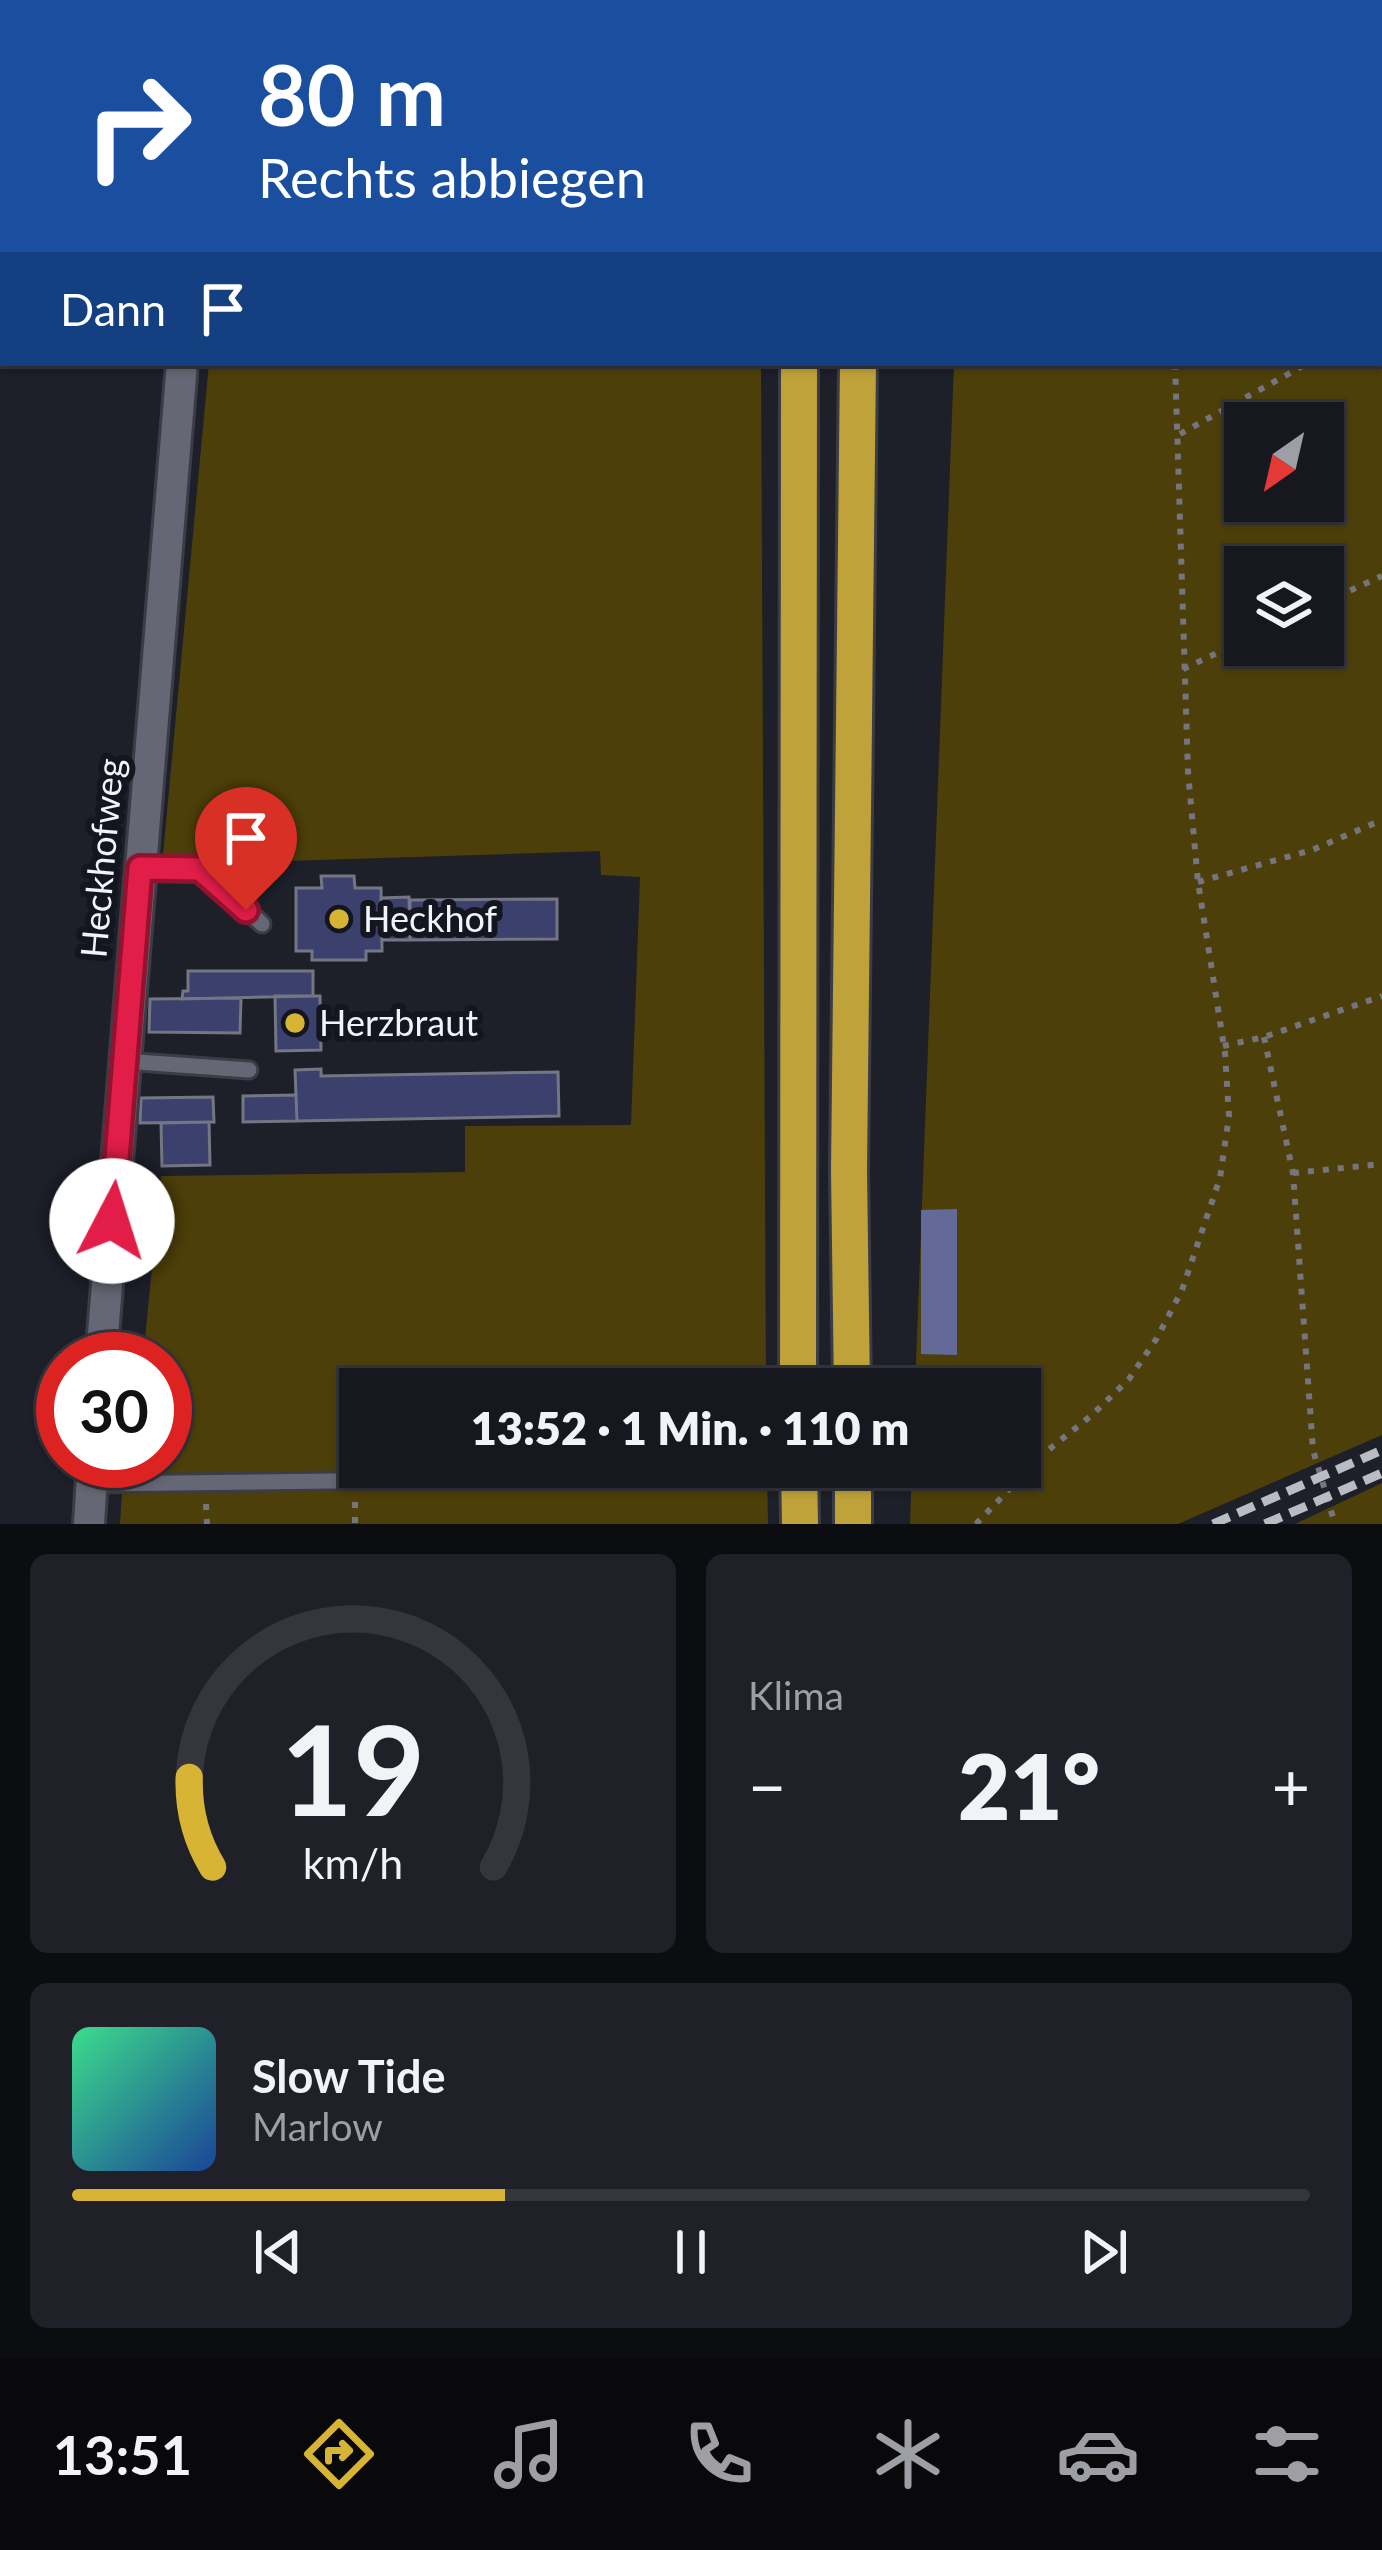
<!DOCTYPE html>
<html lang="de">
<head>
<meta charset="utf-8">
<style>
  :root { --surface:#16171f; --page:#1f2028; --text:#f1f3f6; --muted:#9e9fa4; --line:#35363d; --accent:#d7b434 }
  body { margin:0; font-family:Lato,sans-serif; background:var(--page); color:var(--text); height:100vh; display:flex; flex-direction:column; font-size:45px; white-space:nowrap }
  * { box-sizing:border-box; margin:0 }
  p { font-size:39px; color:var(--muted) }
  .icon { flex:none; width:66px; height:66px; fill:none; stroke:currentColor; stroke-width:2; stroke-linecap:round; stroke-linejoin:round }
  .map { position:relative; height:1524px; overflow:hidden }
  .panel { display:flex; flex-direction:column; gap:30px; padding:30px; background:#0c0d11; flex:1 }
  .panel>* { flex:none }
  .guide { position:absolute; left:0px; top:0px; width:1383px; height:366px; box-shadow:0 3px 9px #0004,0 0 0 3px var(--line); background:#1a4fa0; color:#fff; overflow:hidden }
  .needle { width:78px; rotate:214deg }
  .buttons { position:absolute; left:1224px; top:402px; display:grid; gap:24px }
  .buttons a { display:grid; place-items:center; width:120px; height:120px; border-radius:0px; background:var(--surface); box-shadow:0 3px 9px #0004,0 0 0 3px var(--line); font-size:60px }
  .speed { position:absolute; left:36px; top:1332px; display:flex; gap:24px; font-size:60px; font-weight:700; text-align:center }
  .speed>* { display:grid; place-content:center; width:156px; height:156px; border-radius:50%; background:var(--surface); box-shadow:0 3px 9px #0004,0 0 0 3px var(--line); line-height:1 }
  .speed .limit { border:18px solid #d22; background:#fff; color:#111 }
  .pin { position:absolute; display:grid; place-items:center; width:102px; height:102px; color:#fff; margin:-123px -51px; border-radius:50% 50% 50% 0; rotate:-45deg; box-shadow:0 0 12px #0007 }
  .pin .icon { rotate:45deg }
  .me { position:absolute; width:132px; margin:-66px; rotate:5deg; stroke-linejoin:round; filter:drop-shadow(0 0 9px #0008) }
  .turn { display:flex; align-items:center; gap:42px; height:252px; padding:0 60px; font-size:54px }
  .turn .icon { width:156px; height:156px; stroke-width:2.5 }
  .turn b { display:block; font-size:84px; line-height:102px }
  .then { display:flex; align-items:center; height:114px; padding:0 60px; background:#0003; gap:24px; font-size:45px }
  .big { font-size:90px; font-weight:800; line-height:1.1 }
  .panel .card { flex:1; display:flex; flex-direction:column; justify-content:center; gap:18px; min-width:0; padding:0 42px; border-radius:18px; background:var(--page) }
  .panel .dial { align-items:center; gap:0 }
  .dial svg { height:312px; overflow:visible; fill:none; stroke:var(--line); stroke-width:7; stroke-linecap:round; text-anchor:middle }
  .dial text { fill:var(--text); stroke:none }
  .song { display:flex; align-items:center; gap:36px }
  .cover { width:144px; height:144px; border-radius:18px; background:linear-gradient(135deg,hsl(150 70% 55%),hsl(220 70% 35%)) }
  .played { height:12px; border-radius:6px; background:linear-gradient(90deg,var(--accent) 35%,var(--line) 35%) }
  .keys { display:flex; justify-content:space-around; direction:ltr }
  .heat { display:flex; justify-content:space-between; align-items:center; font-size:66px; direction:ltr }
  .panel .tiles { flex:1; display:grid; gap:30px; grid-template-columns:1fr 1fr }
  .card:last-child { grid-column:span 2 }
  .trip { position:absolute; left:339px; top:1368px; width:702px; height:120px; border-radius:0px; background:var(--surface); box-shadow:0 3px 9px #0004,0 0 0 3px var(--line); font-weight:800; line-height:120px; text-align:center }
  .tabs { display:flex; height:192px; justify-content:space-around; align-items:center; background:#09090c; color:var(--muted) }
  .tabs .icon { width:84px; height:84px }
  .tabs .active { color:var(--accent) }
  .tabs b { font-size:54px; color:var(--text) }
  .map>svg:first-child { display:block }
</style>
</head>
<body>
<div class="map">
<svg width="1382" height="1524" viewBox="0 0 1382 1524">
  <rect width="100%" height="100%" fill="#1d1f29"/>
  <!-- green -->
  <path fill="#4d3f09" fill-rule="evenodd" d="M 231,0 L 760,0 L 760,3 L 231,3 Z
    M 967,0 L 1382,0 L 1382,1435 L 1178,1524 L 910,1524 L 912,1467 L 1020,1467 L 1020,1389 L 915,1389 L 954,363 L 1380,363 L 1380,3 L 967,3 ZM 1245,423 L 1323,423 L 1323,501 L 1245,501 ZM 1245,567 L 1323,567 L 1323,645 L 1245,645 Z
    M 209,363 L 761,363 L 766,1389 L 360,1389 L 360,1467 L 767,1467 L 768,1524 L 120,1524 L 124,1461 L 165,1461 L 165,1359 L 143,1359 L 161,1176 L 465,1172 L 465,1126 L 631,1125 L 640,877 L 601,875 L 600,851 L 162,865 Z
    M 1382,1483 L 1382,1524 L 1295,1524 Z"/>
  <!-- water -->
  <path fill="#636a98" d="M 957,1209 L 957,1355 L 921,1354 L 921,1210 Z"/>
  <!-- building -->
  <path fill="#3b406c" stroke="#747683" stroke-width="3" d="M 321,876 L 354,876 L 355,888 L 381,888 L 382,951 L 366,951 L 366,960 L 312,960 L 312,951 L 296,951 L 296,888 L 322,888 Z
    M 409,897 L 410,940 L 382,940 L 381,898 Z
    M 557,899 L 557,939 L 410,940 L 410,900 Z
    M 188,971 L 313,971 L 313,996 L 182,999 L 183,991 L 188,991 Z
    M 275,996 L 320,996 L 321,1050 L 276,1051 Z
    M 241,998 L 240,1033 L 149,1032 L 150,999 Z
    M 321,1069 L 321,1076 L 558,1072 L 559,1116 L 297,1121 L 295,1070 Z
    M 296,1095 L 297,1121 L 243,1122 L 243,1096 Z
    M 213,1097 L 214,1122 L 140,1123 L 141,1098 Z
    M 209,1122 L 210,1165 L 162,1166 L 161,1123 Z"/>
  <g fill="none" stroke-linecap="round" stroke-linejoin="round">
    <!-- lane casing -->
    <g stroke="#3b3c45" stroke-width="21">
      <path id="lane" d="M 140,868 L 207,872 L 262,924
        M 124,1061 L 249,1070
        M 92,1484 L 560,1478"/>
    </g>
    <!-- street casing -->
    <g stroke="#3b3c45" stroke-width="36">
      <path id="street" d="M 211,3 L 211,0
        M 101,1359 L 182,363
        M 89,1524 L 93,1461"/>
    </g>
    <!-- highway casing -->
    <g stroke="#3b3c45" stroke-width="42">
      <path id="highway" d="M 803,3 L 803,0
        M 863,3 L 864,0
        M 798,1389 L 799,363
        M 852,1389 L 849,1170 L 858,363
        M 799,1467 L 800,1524
        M 853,1467 L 853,1524"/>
    </g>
    <!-- path -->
    <path stroke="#74757e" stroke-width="6" stroke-dasharray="6 9" stroke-linecap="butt" d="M 1174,3 L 1174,0
      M 1343,3 L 1347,0
      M 1380,323 L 1382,321
      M 1180,434 L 1308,363
      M 1323,603 L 1382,576
      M 1183,669 L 1245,640
      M 1198,882 L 1312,850 L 1382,820
      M 1264,1037 L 1293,1173 L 1313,1450 L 1335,1524
      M 1223,1046 L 1264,1037 L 1382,996
      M 1293,1173 L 1382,1164
      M 355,1502 L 355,1524
      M 206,1504 L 207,1524
      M 976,1524 L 1042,1455 L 1092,1415 L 1129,1379 L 1157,1338 L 1182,1290 L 1220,1178 L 1229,1116 L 1225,1053 L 1198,882 L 1188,772 L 1175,363"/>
    <!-- lane -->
    <use href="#lane" stroke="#656774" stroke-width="15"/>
    <!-- street -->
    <use href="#street" stroke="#656774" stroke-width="30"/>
    <!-- highway -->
    <use href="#highway" stroke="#bfa239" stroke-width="36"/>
    <!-- rail -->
    <path stroke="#babcc4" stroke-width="9" stroke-dasharray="18 9" stroke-linecap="butt" d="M 1213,1524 L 1382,1450
      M 1265,1524 L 1382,1473"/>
  </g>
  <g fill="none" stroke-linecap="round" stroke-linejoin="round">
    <!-- route casing -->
    <g stroke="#92132f" stroke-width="30">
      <path id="route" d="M 112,1221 L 140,868 L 200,869 L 246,910"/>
    </g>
    <!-- route -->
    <use href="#route" stroke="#e11d48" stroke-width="21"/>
  </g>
  <!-- markers -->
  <g fill="#d7b434" stroke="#14161f" stroke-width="4.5">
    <circle cx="339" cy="919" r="12"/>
    <circle cx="295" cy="1023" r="12"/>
  </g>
  <g text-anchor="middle" stroke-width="12" stroke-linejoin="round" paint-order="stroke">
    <!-- street labels -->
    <g font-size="36" fill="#f1f2fa" stroke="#14161f">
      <text transform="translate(102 858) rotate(-85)" y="13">Heckhofweg</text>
    </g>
    <!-- poi labels -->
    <g font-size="36" fill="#f1f2fa" stroke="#14161f" text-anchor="start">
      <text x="363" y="932">Heckhof</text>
      <text x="319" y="1036">Herzbraut</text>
    </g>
  </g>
</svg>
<div class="buttons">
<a><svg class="needle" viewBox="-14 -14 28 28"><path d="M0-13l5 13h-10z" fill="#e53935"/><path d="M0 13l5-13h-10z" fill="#9e9fa4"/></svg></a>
<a><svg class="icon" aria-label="layers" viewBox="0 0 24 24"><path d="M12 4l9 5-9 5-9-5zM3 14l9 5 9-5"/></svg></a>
</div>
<div class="speed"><div class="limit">30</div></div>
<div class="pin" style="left:246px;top:910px;background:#d93025"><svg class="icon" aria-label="arrive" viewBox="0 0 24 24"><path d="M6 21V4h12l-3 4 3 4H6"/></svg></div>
<svg class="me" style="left:112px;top:1221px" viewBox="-20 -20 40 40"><circle r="19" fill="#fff"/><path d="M0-13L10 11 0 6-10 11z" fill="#e11d48"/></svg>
<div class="trip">13:52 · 1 Min. · 110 m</div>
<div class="guide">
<div class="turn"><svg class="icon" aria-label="right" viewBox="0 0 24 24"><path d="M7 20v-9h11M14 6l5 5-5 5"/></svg><div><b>80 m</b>Rechts abbiegen</div></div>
<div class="then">Dann<svg class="icon" aria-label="arrive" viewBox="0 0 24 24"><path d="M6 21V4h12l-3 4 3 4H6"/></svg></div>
</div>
</div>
<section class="panel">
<div class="tiles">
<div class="card dial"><svg viewBox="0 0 100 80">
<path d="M14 69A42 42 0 1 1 86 69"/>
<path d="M14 69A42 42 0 0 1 8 46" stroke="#d7b434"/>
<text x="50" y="56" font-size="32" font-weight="700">19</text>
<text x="50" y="72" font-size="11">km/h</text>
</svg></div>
<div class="card"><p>Klima</p>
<div class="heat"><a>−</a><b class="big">21°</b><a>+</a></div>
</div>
<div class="card">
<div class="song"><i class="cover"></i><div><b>Slow Tide</b><p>Marlow</p></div></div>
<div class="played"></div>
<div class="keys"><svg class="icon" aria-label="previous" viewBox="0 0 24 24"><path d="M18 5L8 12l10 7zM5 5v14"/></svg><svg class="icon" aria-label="pause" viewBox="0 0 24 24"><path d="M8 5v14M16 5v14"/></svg><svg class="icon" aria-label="next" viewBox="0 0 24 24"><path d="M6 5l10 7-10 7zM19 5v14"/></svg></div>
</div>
</div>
</section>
<nav class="tabs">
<b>13:51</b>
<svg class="icon active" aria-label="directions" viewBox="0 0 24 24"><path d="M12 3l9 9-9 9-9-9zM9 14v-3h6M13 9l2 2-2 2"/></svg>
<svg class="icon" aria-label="music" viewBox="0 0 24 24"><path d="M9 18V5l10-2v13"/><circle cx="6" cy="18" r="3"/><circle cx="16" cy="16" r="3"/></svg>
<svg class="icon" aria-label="phone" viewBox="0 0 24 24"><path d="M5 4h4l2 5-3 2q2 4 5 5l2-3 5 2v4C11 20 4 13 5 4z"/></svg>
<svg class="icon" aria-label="climate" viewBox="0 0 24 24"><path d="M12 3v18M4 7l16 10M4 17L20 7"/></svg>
<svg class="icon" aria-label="car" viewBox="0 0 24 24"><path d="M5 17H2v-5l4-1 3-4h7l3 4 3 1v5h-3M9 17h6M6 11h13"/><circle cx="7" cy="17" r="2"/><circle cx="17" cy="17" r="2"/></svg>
<svg class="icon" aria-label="filters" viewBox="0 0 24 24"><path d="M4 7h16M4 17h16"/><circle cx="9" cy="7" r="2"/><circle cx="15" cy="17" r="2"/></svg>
</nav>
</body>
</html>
